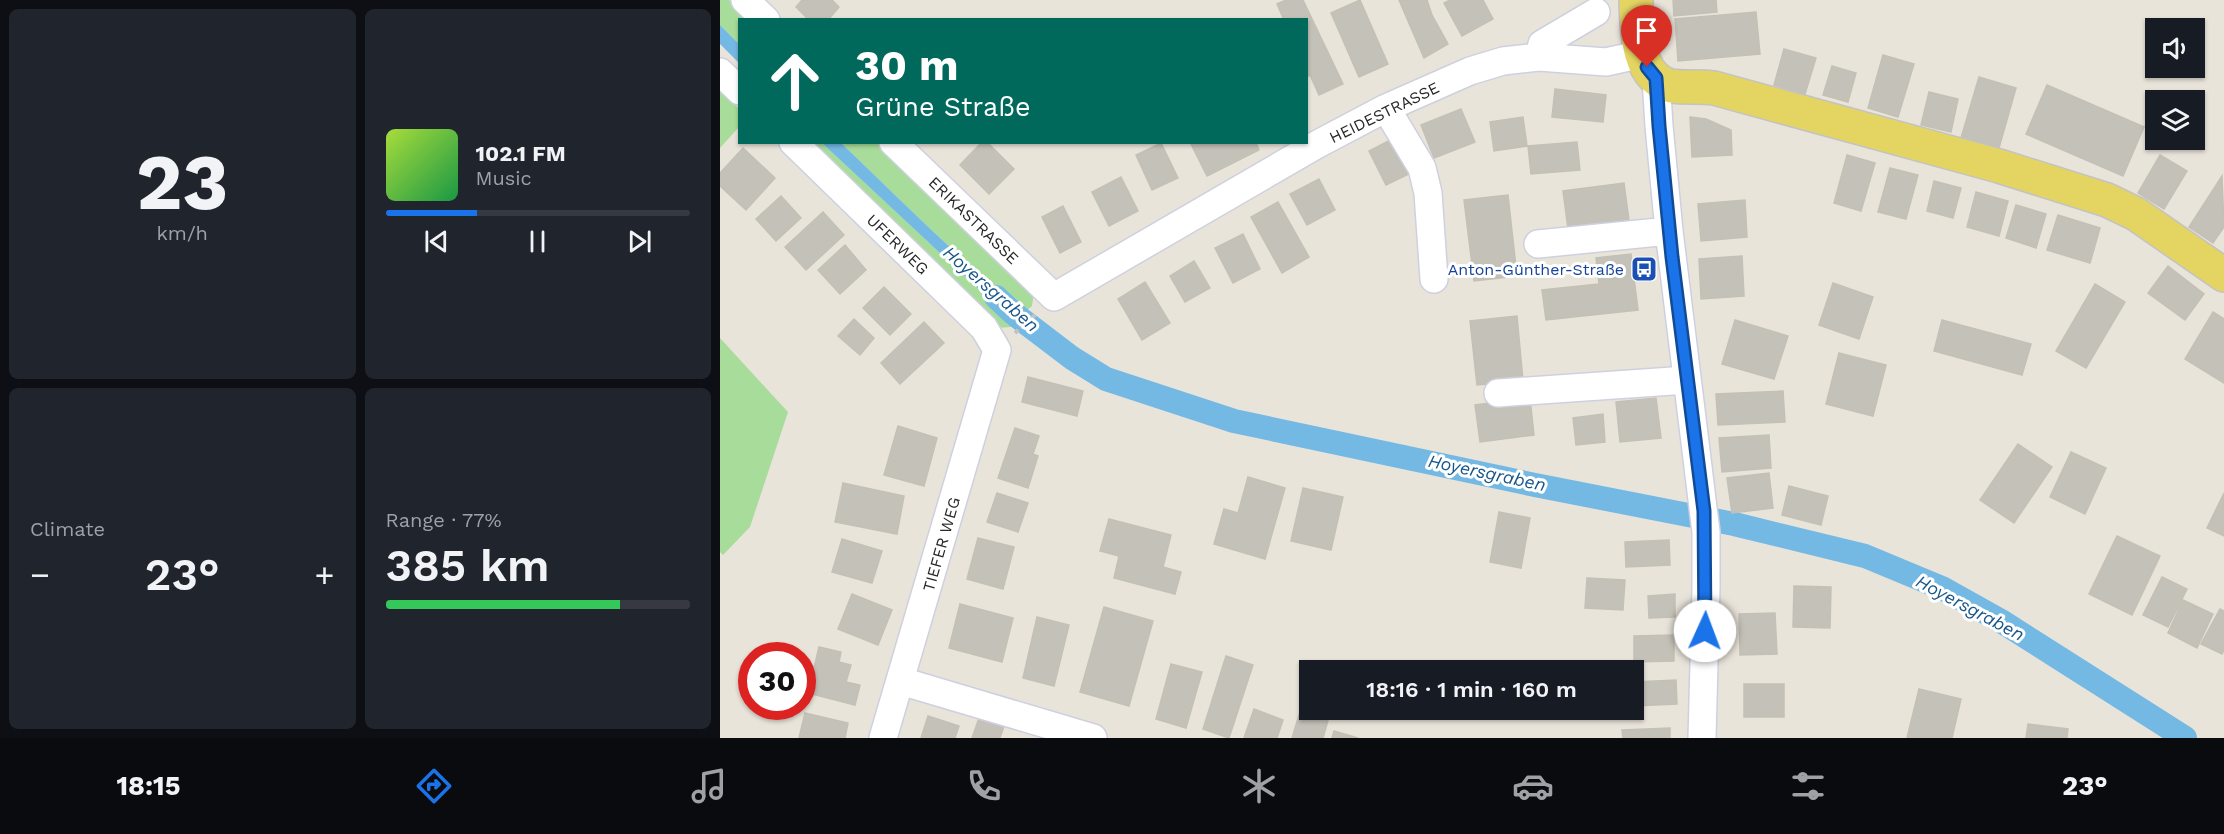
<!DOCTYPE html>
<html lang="en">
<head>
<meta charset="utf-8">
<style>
  :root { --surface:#171b24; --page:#20242c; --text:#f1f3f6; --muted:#9ea1a6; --line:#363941; --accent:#1a73e8 }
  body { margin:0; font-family:"Work Sans",sans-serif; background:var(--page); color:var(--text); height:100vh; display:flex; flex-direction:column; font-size:22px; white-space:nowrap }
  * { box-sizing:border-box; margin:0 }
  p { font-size:20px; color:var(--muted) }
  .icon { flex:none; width:33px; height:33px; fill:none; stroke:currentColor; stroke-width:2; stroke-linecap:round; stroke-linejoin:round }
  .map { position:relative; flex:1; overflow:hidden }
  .sheet { display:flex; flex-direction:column; gap:9px; padding:9px; background:#0d0f14; width:720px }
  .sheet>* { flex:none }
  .top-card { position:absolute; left:18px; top:18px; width:570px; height:126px; border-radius:0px; box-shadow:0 2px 4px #0004; background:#00695c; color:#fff; overflow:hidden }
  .tools { position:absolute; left:1425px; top:18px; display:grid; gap:12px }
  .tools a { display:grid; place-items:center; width:60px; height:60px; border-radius:0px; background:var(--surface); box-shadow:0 2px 4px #0004; font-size:30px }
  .speed { position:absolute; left:18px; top:642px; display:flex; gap:12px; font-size:30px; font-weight:700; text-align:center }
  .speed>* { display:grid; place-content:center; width:78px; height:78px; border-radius:50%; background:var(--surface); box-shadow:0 2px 4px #0004; line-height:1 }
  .speed .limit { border:9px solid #d22; background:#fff; color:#111 }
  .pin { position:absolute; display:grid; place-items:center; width:51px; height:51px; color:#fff; margin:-62px -26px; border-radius:50% 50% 50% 0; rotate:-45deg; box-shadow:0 0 6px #0007 }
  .pin .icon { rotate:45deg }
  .me { position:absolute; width:66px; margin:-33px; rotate:2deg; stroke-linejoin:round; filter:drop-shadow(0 0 4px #0008) }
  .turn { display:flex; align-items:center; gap:21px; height:126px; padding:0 18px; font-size:27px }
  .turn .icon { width:78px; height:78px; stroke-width:2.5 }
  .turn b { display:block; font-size:42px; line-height:51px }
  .big { font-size:45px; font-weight:600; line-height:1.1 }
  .sheet .widget { flex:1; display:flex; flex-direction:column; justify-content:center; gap:9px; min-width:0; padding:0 21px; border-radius:9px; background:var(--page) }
  .sheet .dial { align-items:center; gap:0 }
  .dial b { font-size:78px; line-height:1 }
  .song { display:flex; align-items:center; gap:18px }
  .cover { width:72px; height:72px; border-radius:9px; background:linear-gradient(135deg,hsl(80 70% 55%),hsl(140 70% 35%)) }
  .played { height:6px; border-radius:3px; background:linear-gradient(90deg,var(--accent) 30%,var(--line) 30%) }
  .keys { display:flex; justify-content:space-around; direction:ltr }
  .heat { display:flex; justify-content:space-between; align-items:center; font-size:33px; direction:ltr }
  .charge { height:9px; border-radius:4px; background:linear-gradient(90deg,#34c759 77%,var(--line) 0) }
  .sheet .tiles { flex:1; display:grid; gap:9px; grid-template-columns:repeat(2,1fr) }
  .trip { position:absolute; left:579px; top:660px; width:345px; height:60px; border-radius:0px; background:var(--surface); box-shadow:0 2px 4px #0004; font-weight:600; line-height:60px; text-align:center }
  .menu { display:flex; height:96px; justify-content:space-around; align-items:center; background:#090b0e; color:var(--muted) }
  .menu .icon { width:42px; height:42px }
  .menu .current { color:var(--accent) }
  .menu b { font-size:27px; color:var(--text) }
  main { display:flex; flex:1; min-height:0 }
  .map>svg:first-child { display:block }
</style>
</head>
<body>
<main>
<section class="sheet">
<div class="tiles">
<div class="widget dial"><b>23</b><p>km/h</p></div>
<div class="widget">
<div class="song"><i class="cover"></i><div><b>102.1 FM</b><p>Music</p></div></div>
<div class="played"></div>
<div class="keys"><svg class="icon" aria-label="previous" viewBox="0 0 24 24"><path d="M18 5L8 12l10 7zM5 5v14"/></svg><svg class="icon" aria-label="pause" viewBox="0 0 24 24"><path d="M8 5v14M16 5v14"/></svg><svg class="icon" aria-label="next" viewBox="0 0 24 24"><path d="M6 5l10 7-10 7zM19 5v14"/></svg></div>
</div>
<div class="widget"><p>Climate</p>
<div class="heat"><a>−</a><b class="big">23°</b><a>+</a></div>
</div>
<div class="widget"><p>Range · 77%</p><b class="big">385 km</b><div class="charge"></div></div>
</div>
</section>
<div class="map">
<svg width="1504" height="738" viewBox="0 0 1504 738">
  <rect width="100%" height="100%" fill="#e9e4da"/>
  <!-- green -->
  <path fill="#a8dc9a" d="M 0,0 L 9,0 L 29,19 L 20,20 L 19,44 L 0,25 Z
    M 0,89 L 20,110 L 19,127 L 0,148 Z
    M 84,143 L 102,143 L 295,323 L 291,327 L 278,328 Z
    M 121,143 L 158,143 L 314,292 L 312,306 L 306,311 C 240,261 181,200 121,143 Z
    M 0,338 L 68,412 L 30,527 L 3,555 L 0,552 Z"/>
  <!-- water -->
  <path fill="#74b9e4" d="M 0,25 L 19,44 L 19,63 L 0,44 Z
    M 102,143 L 121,143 C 181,200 240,261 306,311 L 295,323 Z"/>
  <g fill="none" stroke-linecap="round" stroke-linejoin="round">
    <!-- canal -->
    <path stroke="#74b9e4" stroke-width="24" d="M 276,297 L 293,313 L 352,358 L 386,379 L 514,421 L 815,485 L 1014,524 L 1145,556 L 1222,588 L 1281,621 L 1465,738"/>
  </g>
  <!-- building -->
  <path fill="#c4c1b9" stroke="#c4c0b4" stroke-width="1.5" d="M 82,0 L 112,0 L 119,7 L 108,20 L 89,20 L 76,7 Z
    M 566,0 L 583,0 L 623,84 L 599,95 L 590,75 L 586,77 L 586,20 L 564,20 L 557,4 Z
    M 640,0 L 668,64 L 639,77 L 611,13 Z
    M 679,0 L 707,0 L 712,15 L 728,44 L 704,58 Z
    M 730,0 L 763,0 L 773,19 L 742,36 L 724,3 Z
    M 953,0 L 996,0 L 997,12 L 954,16 Z
    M 1036,12 L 1040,54 L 958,61 L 955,19 Z
    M 1064,49 L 1096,58 L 1085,94 L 1054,85 Z
    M 1163,55 L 1194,64 L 1178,117 L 1148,108 Z
    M 1112,66 L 1136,73 L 1128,102 L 1103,95 Z
    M 1259,77 L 1296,88 L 1279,148 L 1241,138 Z
    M 1327,85 L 1424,127 L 1403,176 L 1306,134 Z
    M 835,89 L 886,95 L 883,122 L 832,117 Z
    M 1209,92 L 1238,99 L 1231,132 L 1201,125 Z
    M 741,109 L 755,142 L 714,158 L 701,125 Z
    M 803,117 L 807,146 L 774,151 L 770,122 Z
    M 970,117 L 986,119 L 1011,130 L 1012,155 L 972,157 Z
    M 676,137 L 693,172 L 666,185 L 649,151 Z
    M 262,142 L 267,142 L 294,169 L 269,194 L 240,165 Z
    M 470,142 L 536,142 L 539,150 L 487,176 Z
    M 857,142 L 860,170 L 811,174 L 808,146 Z
    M 441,143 L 458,178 L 432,190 L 416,155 Z
    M 23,148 L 55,178 L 26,210 L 0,186 L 0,173 Z
    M 1127,155 L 1155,163 L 1141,211 L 1114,203 Z
    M 1440,155 L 1467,171 L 1444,209 L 1418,193 Z
    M 1170,168 L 1198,175 L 1186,219 L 1158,212 Z
    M 1502,176 L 1504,227 L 1493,243 L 1469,227 Z
    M 401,177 L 418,211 L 389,226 L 372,192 Z
    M 599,179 L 615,210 L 587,225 L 570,194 Z
    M 1214,181 L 1241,188 L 1233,218 L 1207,211 Z
    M 904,183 L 910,228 L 849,237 L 843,191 Z
    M 1256,192 L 1288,201 L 1279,236 L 1247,227 Z
    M 788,195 L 797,276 L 754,281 L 744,200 Z
    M 61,196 L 81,218 L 56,241 L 36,219 Z
    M 1025,200 L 1027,237 L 981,241 L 978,204 Z
    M 558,202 L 589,257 L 562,273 L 531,217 Z
    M 1296,205 L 1326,214 L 1316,248 L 1286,238 Z
    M 343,206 L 361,242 L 340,253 L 322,217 Z
    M 103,212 L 124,235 L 86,270 L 65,247 Z
    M 1338,215 L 1380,228 L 1370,263 L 1327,250 Z
    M 523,234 L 540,269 L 513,283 L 495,248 Z
    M 125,245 L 146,270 L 120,294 L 98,270 Z
    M 911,254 L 918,310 L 826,320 L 822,290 L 879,284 L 876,258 Z
    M 1022,256 L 1024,296 L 981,299 L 979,259 Z
    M 474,261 L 490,288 L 465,302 L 450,276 Z
    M 1448,266 L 1484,294 L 1465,320 L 1428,293 Z
    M 425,282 L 450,323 L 422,340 L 398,299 Z
    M 1113,283 L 1153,297 L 1139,339 L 1099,325 Z
    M 1375,284 L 1405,302 L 1366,368 L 1336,351 Z
    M 164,287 L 191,314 L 170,335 L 143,308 Z
    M 1493,312 L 1504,319 L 1504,383 L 1465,359 Z
    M 797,316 L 803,381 L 757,385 L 750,321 Z
    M 134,319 L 154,338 L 140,355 L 118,336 Z
    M 1015,320 L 1068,336 L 1054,379 L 1002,364 Z
    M 1222,320 L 1311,344 L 1302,375 L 1214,351 Z
    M 204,322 L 224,343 L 180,384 L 161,363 Z
    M 1119,353 L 1166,365 L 1153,416 L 1106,404 Z
    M 308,377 L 363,391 L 357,416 L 302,402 Z
    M 1063,391 L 1065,422 L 998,425 L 996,394 Z
    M 810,398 L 814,435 L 760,442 L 755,405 Z
    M 936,398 L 941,438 L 900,442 L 896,402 Z
    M 883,414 L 885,442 L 856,445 L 853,418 Z
    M 178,426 L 217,438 L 204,486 L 164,475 Z
    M 295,428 L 319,436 L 313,454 L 318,456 L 308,488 L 278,478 Z
    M 1049,435 L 1051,468 L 1002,472 L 999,438 Z
    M 1298,444 L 1332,467 L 1294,523 L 1260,500 Z
    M 1351,452 L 1386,468 L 1365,514 L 1330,497 Z
    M 1049,473 L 1053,508 L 1012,513 L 1007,478 Z
    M 528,477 L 565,488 L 545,559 L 494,544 L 504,509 L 518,513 Z
    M 123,483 L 184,496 L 177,534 L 115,522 Z
    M 1069,486 L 1108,496 L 1101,525 L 1062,515 Z
    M 583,488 L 623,497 L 611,550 L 571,541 Z
    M 277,493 L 308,503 L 298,532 L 267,522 Z
    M 1504,493 L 1504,536 L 1487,528 Z
    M 779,512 L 810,518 L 801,568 L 770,562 Z
    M 389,519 L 451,535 L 443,567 L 461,572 L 455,594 L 394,578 L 399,556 L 380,551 Z
    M 1397,536 L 1440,556 L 1412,615 L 1369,594 Z
    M 258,538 L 294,547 L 283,589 L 247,579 Z
    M 122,539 L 162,551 L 152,583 L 112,572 Z
    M 949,540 L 950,565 L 906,567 L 905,542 Z
    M 1442,577 L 1467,589 L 1448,627 L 1423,615 Z
    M 867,578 L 905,580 L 903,610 L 865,608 Z
    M 1074,586 L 1111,587 L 1110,628 L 1073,627 Z
    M 132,594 L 172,610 L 158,645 L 118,629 Z
    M 955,594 L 955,617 L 929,618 L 928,596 Z
    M 1463,600 L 1493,614 L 1477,648 L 1448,633 Z
    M 240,604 L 293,618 L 282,662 L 229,648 Z
    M 384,607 L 433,621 L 409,706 L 360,692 Z
    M 1500,609 L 1504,611 L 1504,650 L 1502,654 L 1481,644 Z
    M 1055,613 L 1057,654 L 1020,655 L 1019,614 Z
    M 317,617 L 349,625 L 334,686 L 303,678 Z
    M 954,635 L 954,661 L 914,662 L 914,636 Z
    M 99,647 L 121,652 L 119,662 L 131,665 L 126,682 L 140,685 L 135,705 L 88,693 Z
    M 506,656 L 533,665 L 509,738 L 483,729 Z
    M 451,664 L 482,672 L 466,728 L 436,719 Z
    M 956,680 L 957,704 L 914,706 L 914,682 Z
    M 1024,684 L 1064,684 L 1064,717 L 1024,717 Z
    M 1199,689 L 1241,699 L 1232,738 L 1187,738 Z
    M 583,702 L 590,704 L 590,710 L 611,710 L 603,738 L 572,738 Z
    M 534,709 L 563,720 L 557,738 L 524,738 Z
    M 85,713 L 128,723 L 125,738 L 79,738 Z
    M 208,716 L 239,726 L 235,738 L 201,738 Z
    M 259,718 L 284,726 L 280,738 L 252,738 Z
    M 1308,724 L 1348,729 L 1347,738 L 1306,738 Z
    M 950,728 L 950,738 L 903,738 L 902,730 Z
    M 614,731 L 638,738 L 612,738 Z"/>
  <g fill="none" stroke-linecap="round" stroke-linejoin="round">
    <!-- minor casing -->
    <g stroke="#cfd0df" stroke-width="30">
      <path id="minor" d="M 25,0 L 46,20
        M 819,57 L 822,44 L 876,12
        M 0,72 L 20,91
        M 936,78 L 939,126 L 949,231 L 986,532 L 986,588 L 982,738
        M 666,108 L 702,168 L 708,193 L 714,279
        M 73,142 L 264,328 L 277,350 L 163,738
        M 173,142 L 334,297 L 596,145 L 666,108 L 750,71 L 783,61 L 819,57 L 886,62 L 922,54
        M 818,244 L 949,231
        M 778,393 L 967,380
        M 181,681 L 373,738"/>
    </g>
    <!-- major casing -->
    <g stroke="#c3c3c3" stroke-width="36">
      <path id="major" d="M 916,0 C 917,28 916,78 951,86 C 965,88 980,86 994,88 L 1279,166 L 1387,200 L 1416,214 L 1504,275"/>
    </g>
    <!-- path -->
    <path stroke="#c3c3c3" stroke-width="4" stroke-dasharray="4.5 3" stroke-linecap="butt" d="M 295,333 L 316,314"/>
    <!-- minor -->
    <use href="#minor" stroke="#fff" stroke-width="27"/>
    <!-- major -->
    <use href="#major" stroke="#e4d563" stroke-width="33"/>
  </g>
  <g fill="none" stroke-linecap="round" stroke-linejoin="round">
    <!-- route casing -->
    <g stroke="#114b97" stroke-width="15">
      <path id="route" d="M 927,67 L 936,78 L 939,126 L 952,257 L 984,511 L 985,631"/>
    </g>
    <!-- route -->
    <use href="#route" stroke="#1a73e8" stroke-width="10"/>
  </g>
  <!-- icons -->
  <defs>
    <g id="bus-square" transform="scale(1.35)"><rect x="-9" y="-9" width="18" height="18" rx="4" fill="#1a4fb4" stroke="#fff"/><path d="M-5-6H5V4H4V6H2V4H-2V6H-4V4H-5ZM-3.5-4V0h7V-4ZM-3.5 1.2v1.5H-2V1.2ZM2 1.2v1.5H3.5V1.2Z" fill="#fff"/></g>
  </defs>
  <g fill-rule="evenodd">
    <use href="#bus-square" x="924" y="269"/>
  </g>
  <g text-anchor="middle" stroke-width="6" stroke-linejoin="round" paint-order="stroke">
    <!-- street labels -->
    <g font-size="16" fill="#272727" stroke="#fff">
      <text transform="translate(664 112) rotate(-26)" y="6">HEIDESTRASSE</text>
      <text transform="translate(254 220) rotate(44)" y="6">ERIKASTRASSE</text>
      <text transform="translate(178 244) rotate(44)" y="6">UFERWEG</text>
      <text transform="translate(221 544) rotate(-74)" y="6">TIEFER WEG</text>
    </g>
    <!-- transit labels -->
    <g font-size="16" fill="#164399" stroke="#fff" text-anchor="end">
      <text x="904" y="275">Anton-Günther-Straße</text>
    </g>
    <!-- water labels -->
    <g font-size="18" font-style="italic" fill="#17568b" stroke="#fff">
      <text transform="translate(271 289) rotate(41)" y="6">Hoyersgraben</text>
      <text transform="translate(767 473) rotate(12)" y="6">Hoyersgraben</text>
      <text transform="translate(1250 608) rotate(28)" y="6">Hoyersgraben</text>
    </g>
  </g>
</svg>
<div class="tools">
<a><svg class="icon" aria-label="sound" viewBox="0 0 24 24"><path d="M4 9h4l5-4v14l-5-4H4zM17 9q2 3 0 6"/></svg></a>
<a><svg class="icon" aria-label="layers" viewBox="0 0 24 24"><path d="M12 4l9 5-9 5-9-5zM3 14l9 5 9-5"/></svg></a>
</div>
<div class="speed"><div class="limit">30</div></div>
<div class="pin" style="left:927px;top:67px;background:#d93025"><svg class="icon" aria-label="arrive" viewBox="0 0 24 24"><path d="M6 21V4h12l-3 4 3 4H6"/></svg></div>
<svg class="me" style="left:985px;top:631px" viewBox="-20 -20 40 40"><circle r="19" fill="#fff"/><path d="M0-13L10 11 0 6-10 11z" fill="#1a73e8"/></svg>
<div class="trip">18:16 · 1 min · 160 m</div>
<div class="top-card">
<div class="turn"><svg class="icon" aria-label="ahead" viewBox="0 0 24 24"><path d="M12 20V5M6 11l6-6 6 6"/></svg><div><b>30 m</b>Grüne Straße</div></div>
</div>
</div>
</main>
<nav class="menu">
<b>18:15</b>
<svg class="icon current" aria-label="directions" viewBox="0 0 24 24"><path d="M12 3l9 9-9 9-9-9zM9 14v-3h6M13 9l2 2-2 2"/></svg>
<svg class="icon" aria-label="music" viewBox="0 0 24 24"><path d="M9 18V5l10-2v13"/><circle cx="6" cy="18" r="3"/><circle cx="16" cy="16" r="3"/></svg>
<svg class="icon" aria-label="phone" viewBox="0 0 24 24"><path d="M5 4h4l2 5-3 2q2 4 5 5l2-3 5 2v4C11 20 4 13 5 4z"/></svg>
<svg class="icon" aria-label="climate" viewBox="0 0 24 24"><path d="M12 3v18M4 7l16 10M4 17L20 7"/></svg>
<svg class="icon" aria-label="car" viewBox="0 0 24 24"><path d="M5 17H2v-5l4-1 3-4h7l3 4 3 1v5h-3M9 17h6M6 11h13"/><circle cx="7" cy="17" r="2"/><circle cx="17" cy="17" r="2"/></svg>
<svg class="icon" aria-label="filters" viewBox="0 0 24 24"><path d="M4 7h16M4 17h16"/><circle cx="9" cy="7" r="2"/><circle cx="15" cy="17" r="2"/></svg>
<b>23°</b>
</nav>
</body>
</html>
